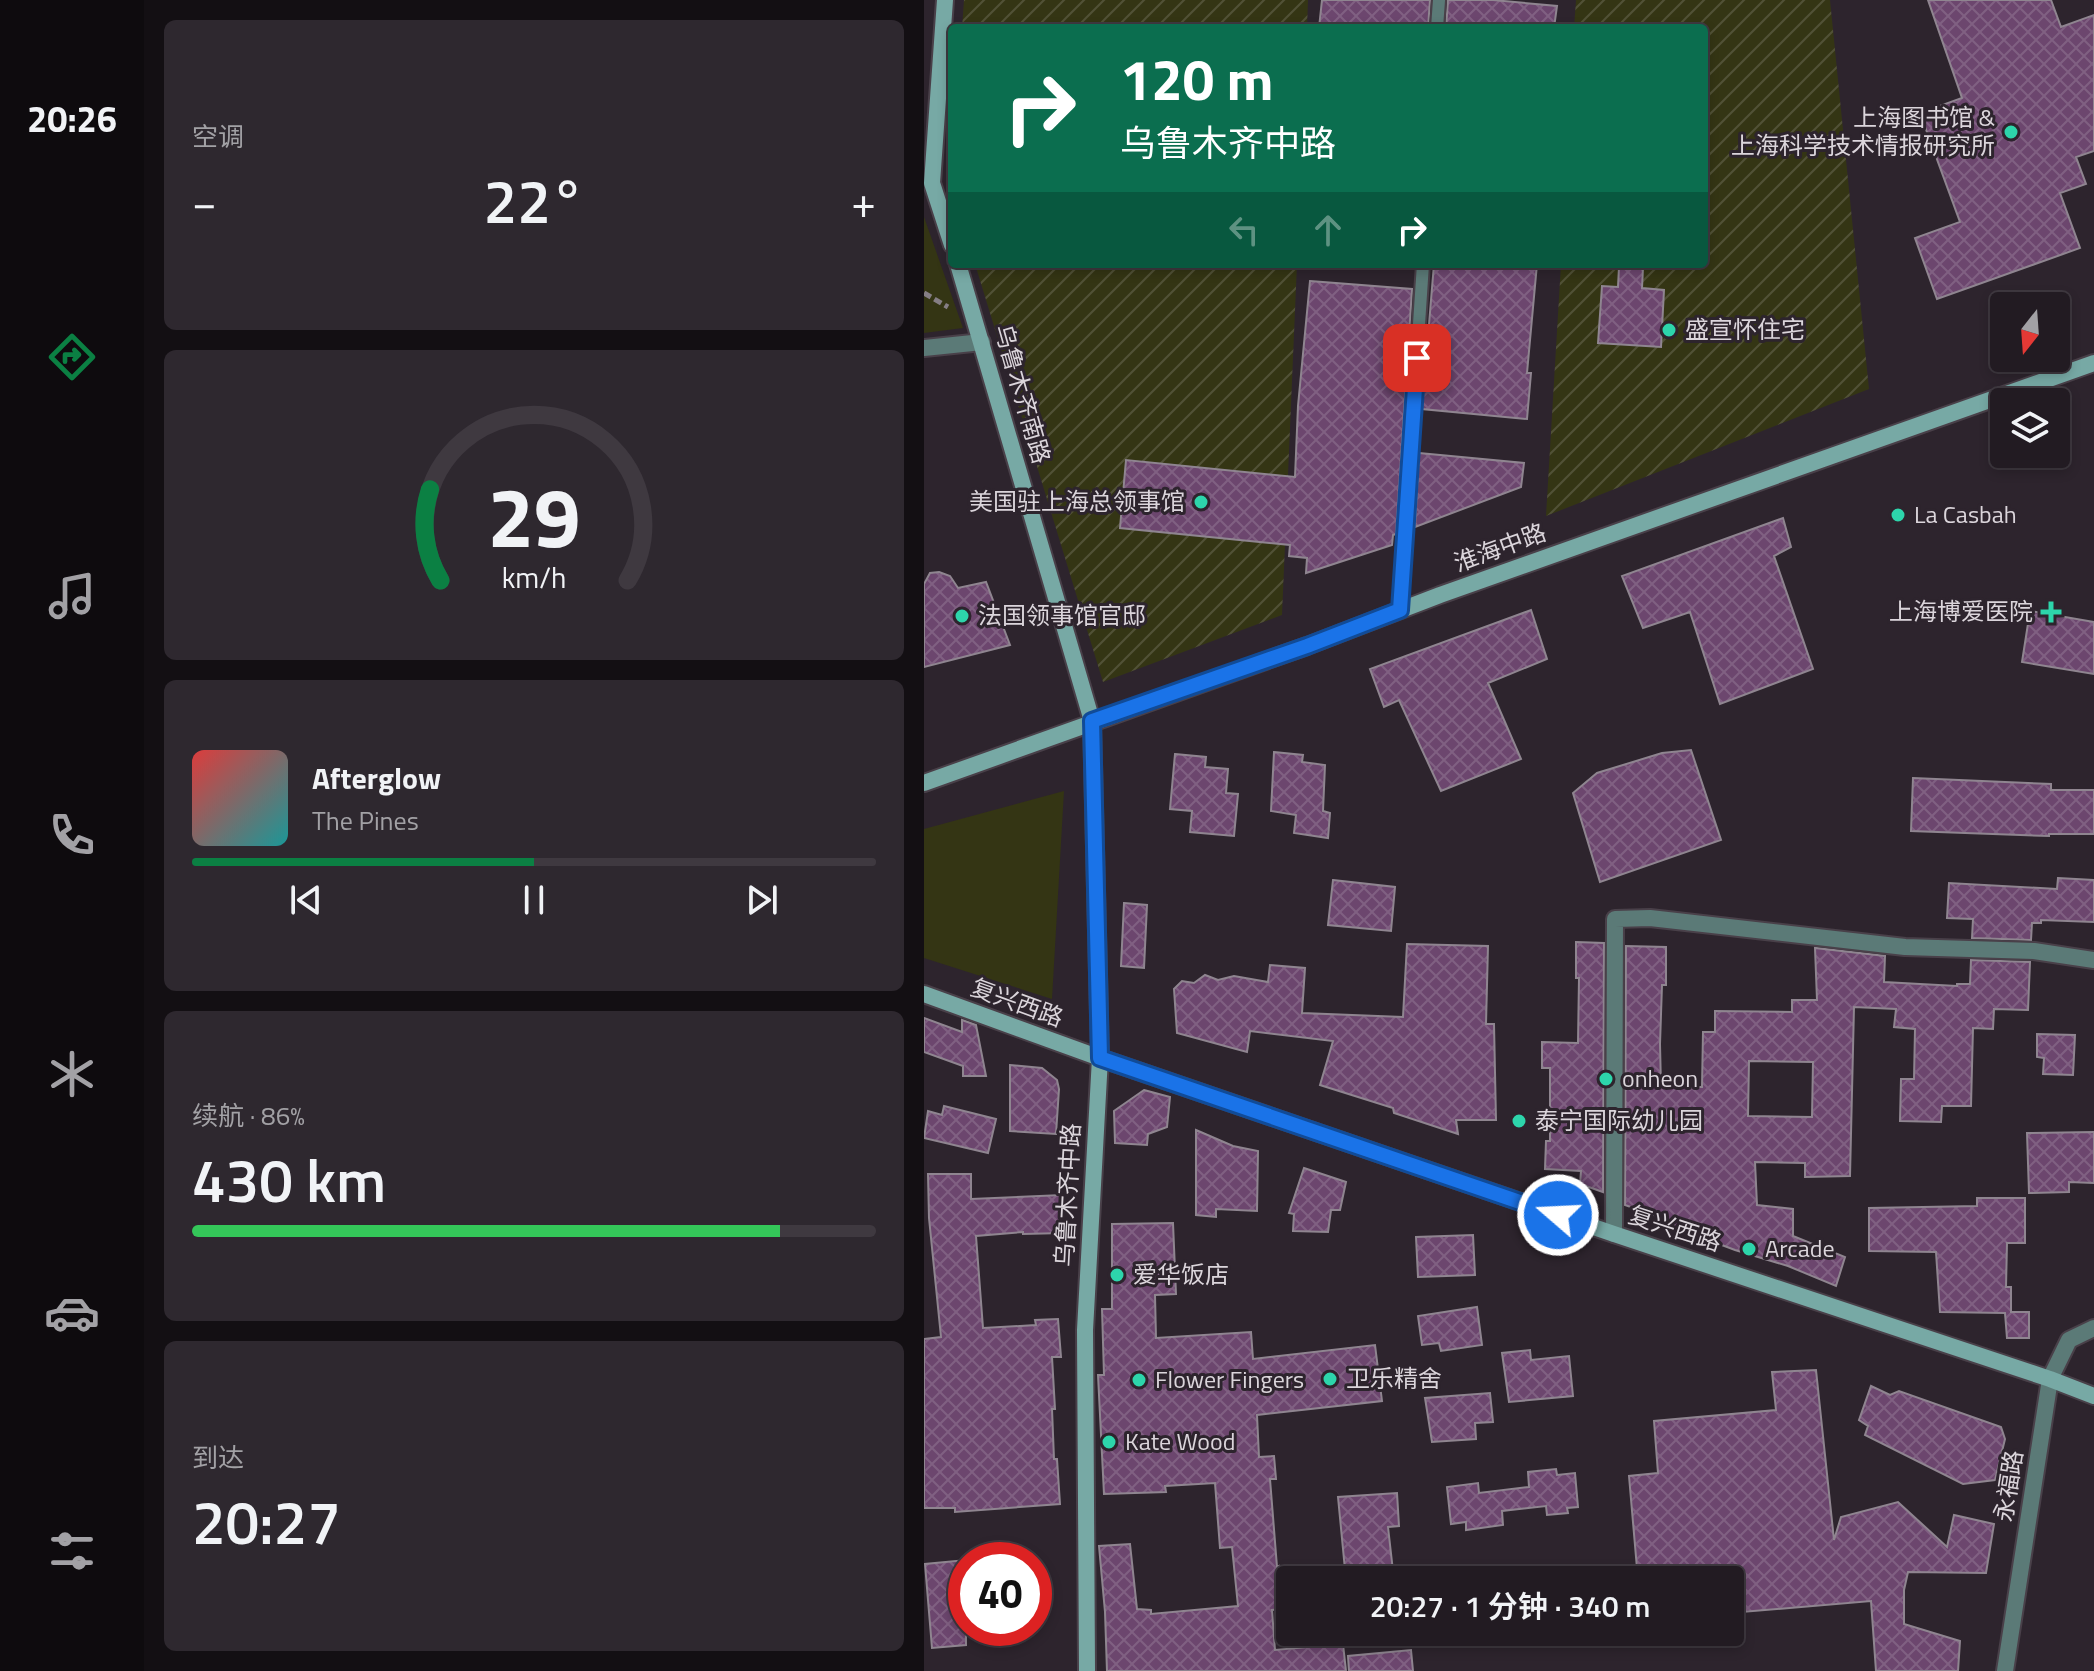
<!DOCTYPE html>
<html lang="zh">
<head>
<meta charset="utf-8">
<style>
  :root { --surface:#221b22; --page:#2e282f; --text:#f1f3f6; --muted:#a2a1a5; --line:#3f3940; --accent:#0b8043 }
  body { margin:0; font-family:"Titillium Web","Noto Sans SC",sans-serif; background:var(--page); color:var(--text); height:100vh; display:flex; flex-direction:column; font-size:30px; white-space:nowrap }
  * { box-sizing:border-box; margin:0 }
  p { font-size:26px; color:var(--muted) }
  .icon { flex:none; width:44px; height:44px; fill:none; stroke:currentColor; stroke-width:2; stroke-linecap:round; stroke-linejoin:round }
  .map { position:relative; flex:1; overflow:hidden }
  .sheet { display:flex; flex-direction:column; gap:20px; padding:20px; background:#130f13; width:780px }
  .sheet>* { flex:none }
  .top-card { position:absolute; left:24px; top:24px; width:760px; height:244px; border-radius:8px; box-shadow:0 4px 12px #0003,0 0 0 2px var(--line); background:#0b6e4f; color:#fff; overflow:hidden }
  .needle { width:52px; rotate:197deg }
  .controls { position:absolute; left:1066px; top:292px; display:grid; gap:16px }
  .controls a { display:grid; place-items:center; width:80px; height:80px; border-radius:8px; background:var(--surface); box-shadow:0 4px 12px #0003,0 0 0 2px var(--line); font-size:40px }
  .speed { position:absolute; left:24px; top:1542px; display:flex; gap:16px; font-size:40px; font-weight:700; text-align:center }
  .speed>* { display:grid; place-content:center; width:104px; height:104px; border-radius:50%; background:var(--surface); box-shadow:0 4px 12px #0003,0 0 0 2px var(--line); line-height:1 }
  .speed .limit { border:12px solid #d22; background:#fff; color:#111 }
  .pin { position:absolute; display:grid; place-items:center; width:68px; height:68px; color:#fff; margin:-34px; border-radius:16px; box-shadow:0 4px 12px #0006 }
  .me { position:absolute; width:88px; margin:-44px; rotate:289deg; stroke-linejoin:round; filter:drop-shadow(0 0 6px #0008) }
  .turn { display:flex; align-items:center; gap:28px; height:168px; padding:0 40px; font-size:36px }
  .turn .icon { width:104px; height:104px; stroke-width:2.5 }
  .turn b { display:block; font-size:56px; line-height:68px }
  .lanes { display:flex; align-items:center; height:76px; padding:0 40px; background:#0003; justify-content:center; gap:40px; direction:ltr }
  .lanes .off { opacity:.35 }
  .big { font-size:60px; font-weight:600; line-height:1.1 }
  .sheet .card { flex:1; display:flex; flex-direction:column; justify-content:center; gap:12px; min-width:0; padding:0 28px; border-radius:12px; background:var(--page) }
  .sheet .dial { align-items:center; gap:0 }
  .dial svg { height:208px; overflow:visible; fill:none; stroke:var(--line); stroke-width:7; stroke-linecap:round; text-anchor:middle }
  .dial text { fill:var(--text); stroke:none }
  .song { display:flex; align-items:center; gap:24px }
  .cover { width:96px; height:96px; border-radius:12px; background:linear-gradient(135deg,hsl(0 70% 55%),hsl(180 70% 35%)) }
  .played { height:8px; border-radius:4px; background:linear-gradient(90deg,var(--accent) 50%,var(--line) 50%) }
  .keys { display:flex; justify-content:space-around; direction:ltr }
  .heat { display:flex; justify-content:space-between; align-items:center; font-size:44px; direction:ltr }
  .charge { height:12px; border-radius:6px; background:linear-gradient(90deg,#34c759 86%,var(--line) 0) }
  .trip { position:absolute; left:352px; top:1566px; width:468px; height:80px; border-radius:8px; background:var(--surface); box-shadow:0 4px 12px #0003,0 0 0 2px var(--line); font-weight:600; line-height:80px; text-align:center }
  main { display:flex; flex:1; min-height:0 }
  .tabs { display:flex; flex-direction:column; width:144px; justify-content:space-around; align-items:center; background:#0e0b0e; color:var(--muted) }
  .tabs .icon { width:56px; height:56px }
  .tabs .selected { color:var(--accent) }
  .tabs b { font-size:36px; color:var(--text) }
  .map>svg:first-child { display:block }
</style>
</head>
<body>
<main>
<nav class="tabs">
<b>20:26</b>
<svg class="icon selected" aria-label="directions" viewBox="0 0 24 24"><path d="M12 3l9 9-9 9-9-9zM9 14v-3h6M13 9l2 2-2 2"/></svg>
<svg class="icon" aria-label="music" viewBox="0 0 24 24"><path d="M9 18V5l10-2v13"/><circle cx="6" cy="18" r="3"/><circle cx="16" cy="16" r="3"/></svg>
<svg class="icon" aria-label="phone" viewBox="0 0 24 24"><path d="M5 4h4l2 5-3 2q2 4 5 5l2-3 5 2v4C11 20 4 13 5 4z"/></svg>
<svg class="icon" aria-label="climate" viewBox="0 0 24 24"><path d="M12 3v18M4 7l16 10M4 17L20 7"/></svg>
<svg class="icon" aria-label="car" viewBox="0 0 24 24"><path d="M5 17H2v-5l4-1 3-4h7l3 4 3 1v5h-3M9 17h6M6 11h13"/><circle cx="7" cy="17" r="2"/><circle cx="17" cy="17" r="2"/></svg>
<svg class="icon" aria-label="filters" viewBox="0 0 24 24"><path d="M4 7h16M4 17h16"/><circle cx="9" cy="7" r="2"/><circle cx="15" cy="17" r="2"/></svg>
</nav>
<section class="sheet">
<div class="card"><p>空调</p>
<div class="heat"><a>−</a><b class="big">22°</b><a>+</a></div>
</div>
<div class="card dial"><svg viewBox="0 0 100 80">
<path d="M14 69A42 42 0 1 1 86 69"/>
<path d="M14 69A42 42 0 0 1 10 34" stroke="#0b8043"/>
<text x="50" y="56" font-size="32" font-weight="700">29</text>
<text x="50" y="72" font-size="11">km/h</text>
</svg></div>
<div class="card">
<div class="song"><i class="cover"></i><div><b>Afterglow</b><p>The Pines</p></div></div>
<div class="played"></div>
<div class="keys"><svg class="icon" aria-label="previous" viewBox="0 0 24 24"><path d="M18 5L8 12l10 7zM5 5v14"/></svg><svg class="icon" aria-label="pause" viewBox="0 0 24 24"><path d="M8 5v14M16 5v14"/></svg><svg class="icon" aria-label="next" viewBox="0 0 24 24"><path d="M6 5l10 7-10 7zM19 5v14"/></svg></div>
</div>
<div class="card"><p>续航 · 86%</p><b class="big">430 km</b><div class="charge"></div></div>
<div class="card"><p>到达</p><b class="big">20:27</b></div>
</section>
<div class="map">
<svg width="1170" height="1671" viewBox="0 0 1170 1671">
  <defs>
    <pattern id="garden-furrows" width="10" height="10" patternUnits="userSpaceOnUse" patternTransform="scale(2)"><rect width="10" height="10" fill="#343514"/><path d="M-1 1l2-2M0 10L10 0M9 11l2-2" fill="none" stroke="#515136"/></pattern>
    <pattern id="building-cross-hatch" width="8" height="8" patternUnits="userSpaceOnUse" patternTransform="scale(2)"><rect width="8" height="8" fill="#6c466e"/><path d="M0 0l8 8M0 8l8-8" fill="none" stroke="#806082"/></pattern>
  </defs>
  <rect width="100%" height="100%" fill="#2d242d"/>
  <!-- park -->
  <path fill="#343514" d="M 0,217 L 39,328 L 0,333 Z
    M 140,791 L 128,999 L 0,958 L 0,829 Z"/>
  <!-- garden -->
  <path fill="url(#garden-furrows)" d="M 40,0 L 384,0 L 383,28 L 38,28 Z
    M 652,0 L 906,0 L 945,389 L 622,516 L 637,264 L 780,264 L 780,28 L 650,28 Z
    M 51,264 L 373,264 L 358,615 L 179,682 Z"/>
  <!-- building -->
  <path fill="url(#building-cross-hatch)" stroke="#8f8590" stroke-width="2" fill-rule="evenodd" d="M 398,0 L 506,0 L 504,28 L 395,28 Z
    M 524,0 L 569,0 L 633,6 L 630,28 L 522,28 Z
    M 1004,0 L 1127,0 L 1137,27 L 1170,15 L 1170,151 L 1152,157 L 1162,184 L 1136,193 L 1156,248 L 1013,299 L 991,238 L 1036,222 L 996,113 L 1038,98 Z
    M 510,264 L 613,264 L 603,373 L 607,373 L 603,419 L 498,409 Z
    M 695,267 L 719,268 L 718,288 L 740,290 L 737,347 L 674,343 L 678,286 L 694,287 Z
    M 386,281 L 488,289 L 472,534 L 469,535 L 468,545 L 382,573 L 383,558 L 365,556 L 366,545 L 196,528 L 202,460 L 371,477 L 374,406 Z
    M 495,453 L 600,463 L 597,487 L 491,527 Z
    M 859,518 L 867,547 L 850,556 L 889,669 L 796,704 L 766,612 L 719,628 L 698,576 Z
    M 15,572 L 26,576 L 34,588 L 62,582 L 86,645 L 0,667 L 0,584 L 6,573 Z
    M 607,610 L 623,659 L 564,683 L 597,759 L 517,791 L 475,700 L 460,707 L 446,669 Z
    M 1106,611 L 1170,622 L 1170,674 L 1098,662 Z
    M 767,750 L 797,840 L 676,882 L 649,793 L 673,773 L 738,753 Z
    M 350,752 L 379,755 L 378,762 L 401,765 L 399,811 L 406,813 L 404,838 L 370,833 L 372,815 L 347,811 Z
    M 251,754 L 282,757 L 281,767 L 304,769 L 302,793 L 314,794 L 310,836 L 266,832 L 268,811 L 246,809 Z
    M 989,778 L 1127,784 L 1127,790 L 1170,790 L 1170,834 L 1125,834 L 1125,836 L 987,831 Z
    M 1134,878 L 1170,880 L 1170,922 L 1117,920 L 1117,923 L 1108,923 L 1107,940 L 1048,938 L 1049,919 L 1023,918 L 1025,883 L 1133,889 Z
    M 409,880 L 471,887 L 467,931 L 404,925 Z
    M 200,903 L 223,905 L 220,968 L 197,966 Z
    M 652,942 L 680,943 L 679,1192 L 656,1184 L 657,1171 L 621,1169 L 622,1141 L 626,1141 L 626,1068 L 618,1068 L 618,1042 L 654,1043 L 655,978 L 652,978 Z
    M 483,944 L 564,946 L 562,1024 L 570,1024 L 572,1120 L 532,1120 L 534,1134 L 470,1113 L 469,1108 L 396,1085 L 409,1041 L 326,1031 L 323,1052 L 253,1033 L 250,989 L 258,981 L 270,983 L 281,975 L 294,980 L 310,976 L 344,982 L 346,965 L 381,968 L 378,1013 L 479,1017 Z
    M 702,946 L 742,947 L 742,985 L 738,985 L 736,1044 L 737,1087 L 778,1087 L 779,1032 L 791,1032 L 791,1011 L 868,1012 L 868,1000 L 893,1000 L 891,948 L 961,956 L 960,982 L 996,984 L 1033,986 L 1033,984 L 1046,984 L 1047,960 L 1106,962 L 1104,1010 L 1070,1009 L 1069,1029 L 1049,1028 L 1047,1106 L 1018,1106 L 1017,1122 L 976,1121 L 977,1079 L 990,1079 L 991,1029 L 970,1027 L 972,1009 L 930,1007 L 926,1176 L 881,1177 L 881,1163 L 831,1162 L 833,1205 L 869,1209 L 869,1236 L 921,1257 L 912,1286 L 864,1266 L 811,1250 L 750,1227 L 750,1222 L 701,1205 ZM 825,1061 L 889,1062 L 888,1117 L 824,1116 Z
    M 0,1018 L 38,1032 L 38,1020 L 52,1025 L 62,1076 L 39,1076 L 39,1066 L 0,1052 Z
    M 1113,1034 L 1151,1035 L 1149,1075 L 1119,1074 L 1120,1058 L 1113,1057 Z
    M 86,1065 L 118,1068 L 133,1080 L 135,1089 L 132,1134 L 86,1131 Z
    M 220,1090 L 246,1097 L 243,1127 L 224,1134 L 223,1145 L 191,1143 L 190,1111 Z
    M 20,1106 L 72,1119 L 64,1153 L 0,1138 L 4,1111 L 18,1115 Z
    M 272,1130 L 309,1146 L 334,1151 L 333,1211 L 292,1209 L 292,1217 L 272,1215 Z
    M 1170,1132 L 1170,1183 L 1145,1182 L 1145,1192 L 1105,1193 L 1103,1133 Z
    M 380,1168 L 422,1182 L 416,1210 L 407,1210 L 404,1232 L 369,1231 L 370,1214 L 365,1213 Z
    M 4,1174 L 47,1174 L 47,1199 L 138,1195 L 139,1233 L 99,1234 L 99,1232 L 52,1236 L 59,1328 L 112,1325 L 111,1320 L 134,1319 L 137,1357 L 128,1357 L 131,1409 L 128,1409 L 130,1459 L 133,1459 L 136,1504 L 31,1512 L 31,1508 L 0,1508 L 0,1339 L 17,1337 L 5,1218 Z
    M 1053,1198 L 1101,1198 L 1101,1243 L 1083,1243 L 1082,1287 L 1087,1287 L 1087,1312 L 1105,1312 L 1105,1338 L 1083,1338 L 1081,1313 L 1016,1312 L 1012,1252 L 945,1251 L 945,1208 L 1053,1206 Z
    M 249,1223 L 252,1294 L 231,1295 L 232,1338 L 327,1332 L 329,1359 L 451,1345 L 458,1401 L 333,1415 L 335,1457 L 350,1456 L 352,1479 L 346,1479 L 353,1567 L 355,1566 L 356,1573 L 366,1572 L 366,1602 L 359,1603 L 359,1609 L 348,1610 L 351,1650 L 419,1644 L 422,1671 L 183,1671 L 181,1612 L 175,1546 L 206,1544 L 213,1609 L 227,1610 L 227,1614 L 314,1606 L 308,1547 L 296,1548 L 291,1483 L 241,1486 L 242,1492 L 180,1494 L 174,1375 L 180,1375 L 178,1309 L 188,1309 L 188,1224 Z
    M 549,1235 L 551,1275 L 494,1277 L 492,1237 Z
    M 553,1307 L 558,1345 L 517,1351 L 515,1343 L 498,1345 L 494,1316 Z
    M 606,1350 L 607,1360 L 645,1356 L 649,1396 L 585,1402 L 578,1353 Z
    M 892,1370 L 910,1540 L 917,1517 L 974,1502 L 1023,1547 L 1030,1515 L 1070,1524 L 1062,1573 L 984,1572 L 980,1590 L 980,1624 L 1036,1641 L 1034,1671 L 952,1671 L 947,1601 L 806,1613 L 806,1580 L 714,1580 L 705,1476 L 734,1473 L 730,1421 L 852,1410 L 848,1372 Z
    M 947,1386 L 966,1395 L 975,1391 L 1077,1427 L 1081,1439 L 1071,1480 L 1039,1484 L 941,1435 L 944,1426 L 935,1420 Z
    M 566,1393 L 569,1422 L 551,1423 L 552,1439 L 508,1442 L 501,1398 Z
    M 632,1469 L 633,1475 L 651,1473 L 654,1507 L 643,1508 L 644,1513 L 623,1515 L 622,1506 L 578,1511 L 579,1525 L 542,1530 L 542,1522 L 527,1524 L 523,1487 L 554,1483 L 555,1493 L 605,1487 L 604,1472 Z
    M 473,1493 L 475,1526 L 464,1527 L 470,1580 L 422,1580 L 414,1497 Z
    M 42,1560 L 42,1645 L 8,1648 L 1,1564 Z
    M 487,1650 L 489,1671 L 425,1671 L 424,1656 Z"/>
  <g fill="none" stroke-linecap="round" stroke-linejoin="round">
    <!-- lane casing -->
    <g stroke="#494049" stroke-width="16">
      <path id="lane" d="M 513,28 L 515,0
        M 476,610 L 499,264"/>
    </g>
    <!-- street casing -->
    <g stroke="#494049" stroke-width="20">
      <path id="street" d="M 0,348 L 58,342
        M 690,1234 L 691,919 L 726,918 L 981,947 L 1110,951 L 1170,960
        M 1081,1671 L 1126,1379 L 1145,1340 L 1170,1328"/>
    </g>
    <!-- secondary casing -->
    <g stroke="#494049" stroke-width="20">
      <path id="secondary" d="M 21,0 L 8,183 L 28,245
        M 34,264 L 168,721 L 176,1058 L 161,1330 L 163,1671
        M 0,783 L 383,646 L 516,595 L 1170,363
        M 0,994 L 176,1058 L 690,1234 L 1126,1379 L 1170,1396"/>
    </g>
    <!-- path -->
    <path stroke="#857e85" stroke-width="5" stroke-dasharray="8 4" stroke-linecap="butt" d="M 0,293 L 24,307"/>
    <!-- lane -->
    <use href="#lane" stroke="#5b7a77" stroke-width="12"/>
    <!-- street -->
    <use href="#street" stroke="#5b7a77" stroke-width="16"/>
    <!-- secondary -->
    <use href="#secondary" stroke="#77a9a5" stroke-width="16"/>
  </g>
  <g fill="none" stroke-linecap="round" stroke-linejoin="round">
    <!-- route casing -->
    <g stroke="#114b97" stroke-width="20">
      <path id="route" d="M 493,358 L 476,610 L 383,646 L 168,721 L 176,1058 L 634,1215"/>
    </g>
    <!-- route -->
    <use href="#route" stroke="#1a73e8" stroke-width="14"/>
  </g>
  <!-- markers -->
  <g fill="#2dd5ab" stroke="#2d242d" stroke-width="3">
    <circle cx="1087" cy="132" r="8"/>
    <circle cx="745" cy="330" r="8"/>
    <circle cx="277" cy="502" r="8"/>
    <circle cx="974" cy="515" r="8"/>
    <path d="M1123 600h8v8h8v8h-8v8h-8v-8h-8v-8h8z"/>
    <circle cx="38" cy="616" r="8"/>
    <circle cx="682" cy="1079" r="8"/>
    <circle cx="595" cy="1121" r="8"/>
    <circle cx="825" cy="1249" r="8"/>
    <circle cx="193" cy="1275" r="8"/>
    <circle cx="406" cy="1379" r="8"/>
    <circle cx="215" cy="1380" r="8"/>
    <circle cx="185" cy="1442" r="8"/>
  </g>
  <g text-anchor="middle" stroke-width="6" stroke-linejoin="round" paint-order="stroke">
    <!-- poi labels -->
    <g font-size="24" fill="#dbd5db" stroke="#2d242d" text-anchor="start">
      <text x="1071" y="126" text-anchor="end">上海图书馆 &amp;<tspan x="1071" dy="28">上海科学技术情报研究所</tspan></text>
      <text x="761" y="338">盛宣怀住宅</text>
      <text x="261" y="510" text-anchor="end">美国驻上海总领事馆</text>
      <text x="990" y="523">La Casbah</text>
      <text x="1109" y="620" text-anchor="end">上海博爱医院</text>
      <text x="54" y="624">法国领事馆官邸</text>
      <text x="698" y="1087">onheon</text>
      <text x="611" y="1129">泰宁国际幼儿园</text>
      <text x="841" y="1257">Arcade</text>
      <text x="209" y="1283">爱华饭店</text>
      <text x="422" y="1387">卫乐精舍</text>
      <text x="231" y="1388">Flower Fingers</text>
      <text x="201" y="1450">Kate Wood</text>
    </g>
    <!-- street labels -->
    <g font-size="24" fill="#dbd5db" stroke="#2d242d">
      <text transform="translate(98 394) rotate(74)" y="8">乌鲁木齐南路</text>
      <text transform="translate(576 548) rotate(-20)" y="8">淮海中路</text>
      <text transform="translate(93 1003) rotate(20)" y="8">复兴西路</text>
      <text transform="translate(144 1195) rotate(-87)" y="8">乌鲁木齐中路</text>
      <text transform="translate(751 1229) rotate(18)" y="8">复兴西路</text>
      <text transform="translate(1085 1486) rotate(-81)" y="8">永福路</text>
    </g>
  </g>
</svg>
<div class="controls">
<a><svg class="needle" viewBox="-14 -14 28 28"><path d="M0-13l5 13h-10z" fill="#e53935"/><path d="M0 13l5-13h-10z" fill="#a2a1a5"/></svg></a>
<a><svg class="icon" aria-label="layers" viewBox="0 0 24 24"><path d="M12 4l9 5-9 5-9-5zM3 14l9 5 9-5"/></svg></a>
</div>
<div class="speed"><div class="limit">40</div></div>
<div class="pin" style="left:493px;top:358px;background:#d93025"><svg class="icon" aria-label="arrive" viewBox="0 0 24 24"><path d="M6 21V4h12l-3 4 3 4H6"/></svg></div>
<svg class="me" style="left:634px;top:1215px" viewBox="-20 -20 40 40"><circle r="17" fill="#1a73e8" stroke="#fff" stroke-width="3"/><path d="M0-11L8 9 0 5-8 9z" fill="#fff"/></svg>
<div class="trip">20:27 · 1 分钟 · 340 m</div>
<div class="top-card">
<div class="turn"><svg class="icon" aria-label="right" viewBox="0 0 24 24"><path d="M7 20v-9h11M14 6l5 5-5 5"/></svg><div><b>120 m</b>乌鲁木齐中路</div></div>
<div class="lanes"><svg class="icon off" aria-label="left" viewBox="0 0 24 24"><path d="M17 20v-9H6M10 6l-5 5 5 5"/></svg><svg class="icon off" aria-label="ahead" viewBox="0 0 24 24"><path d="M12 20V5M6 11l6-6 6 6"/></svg><svg class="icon" aria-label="right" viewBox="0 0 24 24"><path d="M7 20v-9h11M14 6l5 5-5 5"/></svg></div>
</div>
</div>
</main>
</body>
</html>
